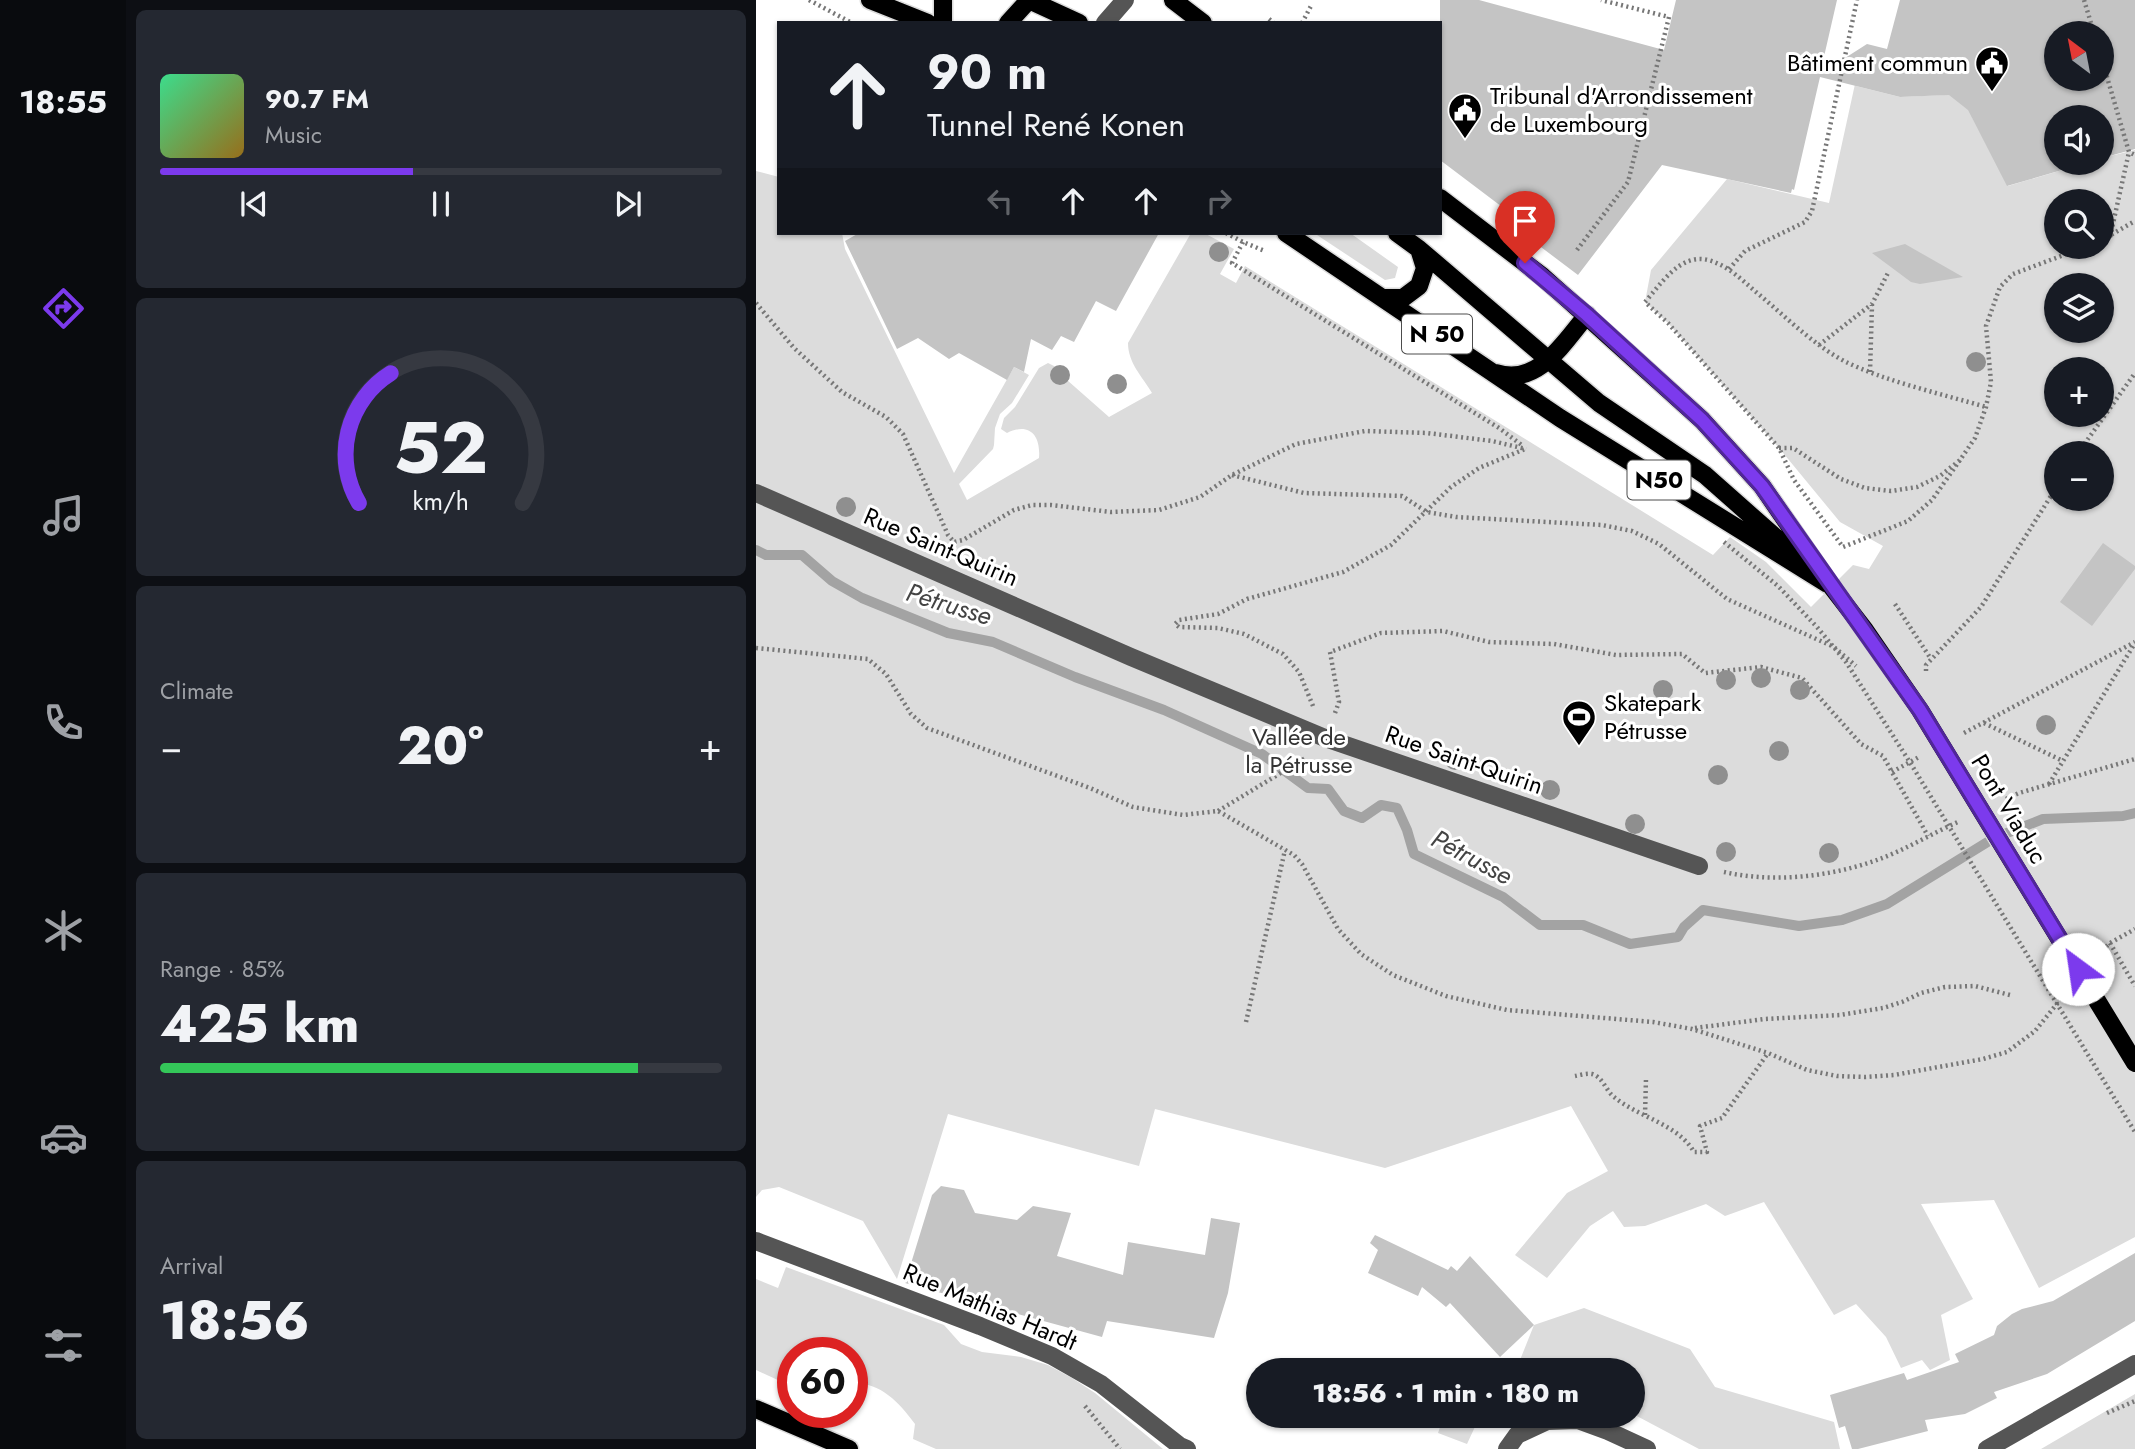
<!DOCTYPE html>
<html lang="en">
<head>
<meta charset="utf-8">
<style>
  :root { --surface:#171b24; --page:#242831; --text:#f1f3f6; --muted:#9ea1a6; --line:#363941; --accent:#7c3aed }
  body { margin:0; font-family:Jost,sans-serif; background:var(--page); color:var(--text); height:100vh; display:flex; flex-direction:column; font-size:26px; white-space:nowrap }
  * { box-sizing:border-box; margin:0 }
  p { font-size:23px; color:var(--muted) }
  .icon { flex:none; width:38px; height:38px; fill:none; stroke:currentColor; stroke-width:2; stroke-linecap:round; stroke-linejoin:round }
  .map { position:relative; flex:1; overflow:hidden }
  .side { display:flex; flex-direction:column; gap:10px; padding:10px; background:#0d0f14; width:630px }
  .side>* { flex:none }
  .guide { position:absolute; left:21px; top:21px; width:665px; height:214px; border-radius:0px; box-shadow:0 2px 5px #0004; background:#171b24; color:var(--text); overflow:hidden }
  .needle { width:46px; rotate:328deg }
  .buttons { position:absolute; left:1288px; top:21px; display:grid; gap:14px }
  .buttons a { display:grid; place-items:center; width:70px; height:70px; border-radius:50%; background:var(--surface); box-shadow:0 2px 5px #0004; font-size:35px }
  .speed { position:absolute; left:21px; top:1337px; display:flex; gap:14px; font-size:35px; font-weight:700; text-align:center }
  .speed>* { display:grid; place-content:center; width:91px; height:91px; border-radius:50%; background:var(--surface); box-shadow:0 2px 5px #0004; line-height:1 }
  .speed .limit { border:10px solid #d22; background:#fff; color:#111 }
  .pin { position:absolute; display:grid; place-items:center; width:60px; height:60px; color:#fff; margin:-72px -30px; border-radius:50% 50% 50% 0; rotate:-45deg; box-shadow:0 0 7px #0007 }
  .pin .icon { rotate:45deg }
  .me { position:absolute; width:77px; margin:-38px; rotate:329deg; stroke-linejoin:round; filter:drop-shadow(0 0 5px #0008) }
  .turn { display:flex; align-items:center; gap:24px; height:147px; padding:0 35px; font-size:32px }
  .turn .icon { width:91px; height:91px; stroke-width:2.5 }
  .turn b { display:block; font-size:49px; line-height:60px }
  .lanes { display:flex; align-items:center; height:66px; padding:0 35px; background:#0003; justify-content:center; gap:35px; direction:ltr }
  .lanes .off { opacity:.35 }
  .big { font-size:52px; font-weight:800; line-height:1.1 }
  .side .tile { flex:1; display:flex; flex-direction:column; justify-content:center; gap:10px; min-width:0; padding:0 24px; border-radius:10px; background:var(--page) }
  .side .dial { align-items:center; gap:0 }
  .dial svg { height:182px; overflow:visible; fill:none; stroke:var(--line); stroke-width:7; stroke-linecap:round; text-anchor:middle }
  .dial text { fill:var(--text); stroke:none }
  .song { display:flex; align-items:center; gap:21px }
  .cover { width:84px; height:84px; border-radius:10px; background:linear-gradient(135deg,hsl(150 70% 55%),hsl(40 70% 35%)) }
  .played { height:7px; border-radius:4px; background:linear-gradient(90deg,var(--accent) 45%,var(--line) 45%) }
  .keys { display:flex; justify-content:space-around; direction:ltr }
  .heat { display:flex; justify-content:space-between; align-items:center; font-size:38px; direction:ltr }
  .charge { height:10px; border-radius:5px; background:linear-gradient(90deg,#34c759 85%,var(--line) 0) }
  .trip { position:absolute; left:490px; top:1358px; width:399px; height:70px; border-radius:35px; background:var(--surface); box-shadow:0 2px 5px #0004; font-weight:800; line-height:70px; text-align:center }
  main { display:flex; flex:1; min-height:0 }
  .menu { display:flex; flex-direction:column; width:126px; justify-content:space-around; align-items:center; background:#090b0e; color:var(--muted) }
  .menu .icon { width:49px; height:49px }
  .menu .selected { color:var(--accent) }
  .menu b { font-size:32px; color:var(--text) }
  .map>svg:first-child { display:block }
</style>
</head>
<body>
<main>
<nav class="menu">
<b>18:55</b>
<svg class="icon selected" aria-label="directions" viewBox="0 0 24 24"><path d="M12 3l9 9-9 9-9-9zM9 14v-3h6M13 9l2 2-2 2"/></svg>
<svg class="icon" aria-label="music" viewBox="0 0 24 24"><path d="M9 18V5l10-2v13"/><circle cx="6" cy="18" r="3"/><circle cx="16" cy="16" r="3"/></svg>
<svg class="icon" aria-label="phone" viewBox="0 0 24 24"><path d="M5 4h4l2 5-3 2q2 4 5 5l2-3 5 2v4C11 20 4 13 5 4z"/></svg>
<svg class="icon" aria-label="climate" viewBox="0 0 24 24"><path d="M12 3v18M4 7l16 10M4 17L20 7"/></svg>
<svg class="icon" aria-label="car" viewBox="0 0 24 24"><path d="M5 17H2v-5l4-1 3-4h7l3 4 3 1v5h-3M9 17h6M6 11h13"/><circle cx="7" cy="17" r="2"/><circle cx="17" cy="17" r="2"/></svg>
<svg class="icon" aria-label="filters" viewBox="0 0 24 24"><path d="M4 7h16M4 17h16"/><circle cx="9" cy="7" r="2"/><circle cx="15" cy="17" r="2"/></svg>
</nav>
<section class="side">
<div class="tile">
<div class="song"><i class="cover"></i><div><b>90.7 FM</b><p>Music</p></div></div>
<div class="played"></div>
<div class="keys"><svg class="icon" aria-label="previous" viewBox="0 0 24 24"><path d="M18 5L8 12l10 7zM5 5v14"/></svg><svg class="icon" aria-label="pause" viewBox="0 0 24 24"><path d="M8 5v14M16 5v14"/></svg><svg class="icon" aria-label="next" viewBox="0 0 24 24"><path d="M6 5l10 7-10 7zM19 5v14"/></svg></div>
</div>
<div class="tile dial"><svg viewBox="0 0 100 80">
<path d="M14 69A42 42 0 1 1 86 69"/>
<path d="M14 69A42 42 0 0 1 28 12" stroke="#7c3aed"/>
<text x="50" y="56" font-size="32" font-weight="700">52</text>
<text x="50" y="72" font-size="11">km/h</text>
</svg></div>
<div class="tile"><p>Climate</p>
<div class="heat"><a>−</a><b class="big">20°</b><a>+</a></div>
</div>
<div class="tile"><p>Range · 85%</p><b class="big">425 km</b><div class="charge"></div></div>
<div class="tile"><p>Arrival</p><b class="big">18:56</b></div>
</section>
<div class="map">
<svg width="1379" height="1449" viewBox="0 0 1379 1449">
  <rect width="100%" height="100%" fill="#fff"/>
  <!-- green -->
  <path fill="#dcdcdc" fill-rule="evenodd" d="M 1099,84 L 1100,86 L 1144,97 L 1188,95 L 1194,91 L 1218,112 L 1216,117 L 1252,186 L 1330,163 L 1346,163 L 1346,158 L 1379,150 L 1379,1237 L 1283,1288 L 1238,1200 L 1165,1204 L 1217,1299 L 1185,1315 L 1194,1360 L 1174,1370 L 1166,1360 L 1145,1368 L 1130,1337 L 1100,1304 L 1078,1315 L 1008,1202 L 969,1216 L 950,1204 L 889,1226 L 868,1227 L 857,1211 L 834,1226 L 791,1278 L 759,1255 L 811,1193 L 852,1171 L 815,1106 L 629,1168 L 399,1109 L 383,1166 L 192,1114 L 141,1279 L 107,1221 L 23,1187 L 6,1190 L 0,1197 L 0,171 L 23,177 L 23,233 L 86,233 L 89,249 L 198,473 L 258,367 L 273,375 L 256,403 L 244,414 L 239,428 L 238,445 L 237,449 L 203,484 L 211,500 L 283,458 C 285,435 273,422 251,433 L 245,429 L 248,418 L 259,407 L 283,368 L 292,363 L 300,367 L 308,367 L 312,373 L 311,380 L 353,417 L 396,393 C 386,376 372,363 372,343 L 435,233 L 448,233 L 478,249 L 464,274 L 480,283 L 489,266 L 957,555 L 974,537 L 1010,562 L 1055,607 L 1097,565 L 1113,569 L 1127,546 L 1084,522 L 1023,448 L 912,323 L 889,302 L 895,270 L 971,179 L 1073,203 ZM 1300,201 L 1346,201 L 1346,247 L 1300,247 ZM 1300,285 L 1346,285 L 1346,331 L 1300,331 ZM 1300,369 L 1346,369 L 1346,415 L 1300,415 ZM 1300,453 L 1346,453 L 1346,499 L 1300,499 Z
    M 558,233 L 594,233 L 642,267 L 639,278 L 629,280 Z
    M 30,1267 L 188,1325 L 205,1344 L 226,1352 L 265,1357 L 292,1365 L 316,1378 L 339,1393 L 407,1449 L 180,1449 L 157,1439 L 159,1424 C 142,1401 126,1384 96,1382 L 96,1353 L 37,1353 L 37,1387 L 0,1370 L 0,1279 L 22,1288 Z
    M 828,1308 L 934,1349 L 959,1387 L 1078,1422 L 1084,1449 L 943,1449 L 877,1414 L 877,1370 L 760,1370 L 778,1325 Z
    M 1379,1394 L 1379,1449 L 1285,1449 Z
    M 688,1416 L 724,1416 L 711,1444 L 682,1433 Z"/>
  <g fill="none" stroke-linecap="round" stroke-linejoin="round">
    <!-- stream -->
    <path stroke="#a3a3a3" stroke-width="10" d="M 0,550 L 10,555 L 46,555 L 76,581 L 106,598 L 192,633 L 237,642 L 319,677 L 408,710 L 506,754 L 552,788 L 572,789 L 588,811 L 606,818 L 625,805 L 641,808 L 651,830 L 658,854 L 747,897 L 784,925 L 827,925 L 874,944 L 922,937 L 928,927 L 947,910 L 1043,926 L 1086,920 L 1131,904 L 1238,838 L 1287,819 L 1367,816 L 1379,813"/>
  </g>
  <!-- building -->
  <path fill="#c4c4c4" fill-rule="evenodd" d="M 684,0 L 723,0 L 908,50 L 920,0 L 1081,0 L 1064,74 L 1111,44 L 1131,49 L 1144,0 L 1379,0 L 1379,149 L 1346,158 L 1346,117 L 1300,117 L 1300,163 L 1330,163 L 1251,186 L 1212,110 L 1193,95 L 1144,97 L 1064,77 L 1038,190 L 1036,189 L 1035,193 L 906,165 L 822,275 L 769,235 L 774,228 L 684,160 ZM 1300,33 L 1346,33 L 1346,79 L 1300,79 Z
    M 103,233 L 403,233 L 360,311 L 340,301 L 318,342 L 305,336 L 296,350 L 275,339 L 268,372 L 258,367 L 251,380 L 203,353 L 193,359 L 162,338 L 141,349 L 89,241 Z
    M 1149,244 L 1207,277 L 1164,284 L 1155,282 L 1116,253 Z
    M 1347,543 L 1379,566 L 1379,569 L 1336,626 L 1304,602 Z
    M 185,1186 L 208,1190 L 219,1213 L 261,1220 L 277,1206 L 315,1213 L 301,1256 L 367,1275 L 372,1242 L 449,1255 L 455,1218 L 484,1223 L 472,1293 L 458,1338 L 351,1321 L 346,1337 L 149,1283 L 176,1195 Z
    M 619,1235 L 692,1270 L 695,1266 L 701,1271 L 714,1256 L 778,1325 L 744,1357 L 694,1303 L 690,1307 L 666,1287 L 662,1296 L 612,1273 L 622,1250 L 614,1243 Z
    M 1379,1253 L 1379,1321 L 1291,1374 L 1238,1392 L 1241,1398 L 1209,1414 L 1169,1420 L 1172,1431 L 1102,1449 L 1096,1449 L 1089,1426 L 1083,1428 L 1074,1395 L 1148,1373 L 1151,1380 L 1203,1362 L 1199,1354 L 1238,1335 L 1241,1326 L 1256,1314 L 1266,1309 L 1297,1301 Z"/>
  <g fill="none" stroke-linecap="round" stroke-linejoin="round">
    <!-- major casing -->
    <g stroke="#dbdbdb" stroke-width="21">
      <path id="major" d="M 114,0 L 172,23
        M 273,0 L 323,23
        M 417,0 L 447,23
        M 187,23 L 187,0
        M 252,23 L 273,0
        M 684,198 L 786,276 L 946,420 L 1006,486 L 1071,581
        M 530,233 L 804,418 L 1075,586
        M 641,233 L 663,249 L 843,403 L 949,475 L 1036,552
        M 627,298 L 647,298 L 663,286 L 669,268 L 663,249
        M 740,373 C 782,387 808,342 831,315
        M 0,1409 L 93,1449"/>
    </g>
    <!-- path -->
    <path stroke="#777" stroke-width="4.5" stroke-dasharray="2 3.5" stroke-linecap="butt" d="M 53,0 L 96,23
      M 1328,0 L 1338,33
      M 513,19 L 518,23
      M 546,23 L 556,4
      M 1346,60 L 1373,152 L 1379,155
      M 470,233 L 487,242 L 509,251
      M 1354,237 L 1373,152
      M 1346,240 L 1379,221
      M 487,242 L 476,263 L 743,428 L 767,446
      M 821,250 L 872,182 L 913,17 L 845,0
      M 973,269 L 989,251 L 1049,222 L 1056,211 L 1101,0
      M 0,303 L 38,348 L 86,392 L 130,417 L 147,434 L 192,535 L 198,542 L 207,540 L 258,510 L 276,505 L 295,505 L 355,512 L 403,510 L 444,497 L 476,475 L 540,444 L 609,431 L 671,433 L 736,441 L 770,449
      M 1063,345 L 1116,304 L 1133,271
      M 1114,372 L 1116,305
      M 1023,448 L 1037,448 L 1085,479 L 1109,488 L 1135,491 L 1161,487 L 1184,476 L 1204,460 L 1219,438 L 1230,407 L 1235,382 L 1230,326 L 1244,287 L 1257,274 L 1329,247
      M 1322,453 L 1379,373
      M 1204,460 L 1176,500 L 1152,521 L 1087,547 L 1038,480 L 1023,448 L 912,323 L 889,302 C 905,284 924,253 952,260 C 971,265 985,279 1000,292 C 1028,315 1055,343 1088,361 C 1128,381 1186,394 1230,407
      M 476,475 L 548,493 L 646,496 L 671,512 L 700,517 L 846,525 L 876,531 L 903,544 L 971,599 L 1078,647 L 1100,666
      M 1139,604 L 1175,659
      M 0,648 L 112,659 L 130,674 L 155,714 L 171,728 L 334,788 L 377,807 L 427,815 L 462,811 L 538,855 L 546,864 L 582,929 L 605,954 L 637,975 L 690,996 L 751,1010 L 897,1022 L 936,1029 L 1012,1053 L 1051,1070 L 1081,1076 L 1109,1077 L 1138,1075 L 1227,1059 L 1251,1052 L 1279,1031 L 1308,995
      M 1170,671 L 1170,665 L 1225,607 L 1300,488
      M 557,706 L 543,672 L 527,654 L 488,634 L 462,628 L 423,627 L 419,624 L 423,620 L 462,614 L 491,599 L 587,572 L 635,545 L 695,487 L 723,468 L 769,449
      M 579,713 L 583,702 L 574,652 L 625,633 L 687,631 L 733,642 L 798,644 L 860,655 L 926,654 L 949,673 L 1005,667 L 1046,678 L 1105,744 L 1127,756 L 1172,836
      M 1228,723 L 1307,761
      M 1208,733 L 1379,642
      M 1136,772 L 1163,757
      M 1293,784 L 1379,643
      M 1250,799 L 1263,793 L 1379,759
      M 462,811 L 551,757
      M 968,872 C 1018,883 1073,877 1121,860 C 1149,850 1177,833 1204,821
      M 1354,943 L 1379,986
      M 1342,954 L 1354,943 L 1379,929
      M 490,1022 L 529,850
      M 939,1028 L 1009,1019 L 1084,1015 L 1127,1008 L 1146,1002 L 1165,993 L 1189,987 L 1219,986 L 1254,995
      M 819,1076 C 824,1075 831,1073 836,1074 C 847,1077 850,1091 858,1097 C 882,1117 922,1124 938,1152 L 951,1152 L 944,1126 L 966,1118 L 1012,1053
      M 889,1115 L 890,1079
      M 329,1406 L 364,1449
      M 1351,1413 L 1379,1401"/>
    <!-- minor -->
    <path stroke="#555" stroke-width="18" d="M 349,23 L 369,0
      M 0,493 L 375,657 L 569,738 L 943,866
      M 0,1241 L 224,1326 L 296,1356 L 345,1384 L 424,1446 L 431,1449
      M 751,1449 L 761,1435 L 791,1421 L 822,1420 L 852,1431 L 891,1449
      M 1231,1449 L 1379,1364"/>
    <!-- major -->
    <use href="#major" stroke="#000" stroke-width="18"/>
    <!-- major-bridge casing -->
    <g stroke="#dbdbdb" stroke-width="21" stroke-linecap="butt">
      <path id="major-bridge" d="M 1075,586 L 1109,630 L 1164,710 L 1379,1063"/>
    </g>
    <!-- path-bridge -->
    <path stroke="#777" stroke-width="4.5" stroke-dasharray="2 3.5" stroke-linecap="butt" d="M 968,542 L 1022,586 L 1061,627 L 1090,662 L 1155,764 L 1379,1132"/>
    <!-- major-bridge -->
    <use href="#major-bridge" stroke="#000" stroke-width="18"/>
  </g>
  <!-- trees -->
  <g fill="#8f8f8f">
    <circle cx="463" cy="252" r="10"/>
    <circle cx="1220" cy="362" r="10"/>
    <circle cx="304" cy="375" r="10"/>
    <circle cx="361" cy="384" r="10"/>
    <circle cx="90" cy="507" r="10"/>
    <circle cx="1005" cy="678" r="10"/>
    <circle cx="970" cy="680" r="10"/>
    <circle cx="907" cy="690" r="10"/>
    <circle cx="1044" cy="690" r="10"/>
    <circle cx="1290" cy="725" r="10"/>
    <circle cx="1023" cy="751" r="10"/>
    <circle cx="699" cy="760" r="10"/>
    <circle cx="962" cy="775" r="10"/>
    <circle cx="794" cy="790" r="10"/>
    <circle cx="879" cy="824" r="10"/>
    <circle cx="970" cy="852" r="10"/>
    <circle cx="1073" cy="853" r="10"/>
  </g>
  <g fill="none" stroke-linecap="round" stroke-linejoin="round">
    <!-- route casing -->
    <g stroke="#51269a" stroke-width="18">
      <path id="route" d="M 769,263 L 831,315 L 946,420 L 1006,486 L 1164,710 L 1322,969"/>
    </g>
    <!-- route -->
    <use href="#route" stroke="#7c3aed" stroke-width="12"/>
  </g>
  <!-- icons -->
  <defs>
    <g id="civic-pin" transform="scale(1.75)"><path d="M0 17L-7.5 6A9.5 9.5 0 1 1 7.5 6Z" fill="#000" stroke="#fff"/><path d="M-.6-6.5H3V-4.5H.6V-3L4-1V1h2V6H-6V1h2V-1L-.6-3ZM-1.2 2.5V6h2.4V2.5Z" fill="#fff"/></g>
    <g id="stadium-pin" transform="scale(1.75)"><path d="M0 17L-7.5 6A9.5 9.5 0 1 1 7.5 6Z" fill="#000" stroke="#fff"/><path d="M0-5a6.5 5 0 1 0 0 10a6.5 5 0 1 0 0-10ZM-3.5-1.8h7v3.6h-7Z" fill="#fff"/></g>
  </defs>
  <g fill-rule="evenodd">
    <use href="#civic-pin" x="1236" y="63"/>
    <use href="#civic-pin" x="709" y="110"/>
    <use href="#stadium-pin" x="823" y="717"/>
  </g>
  <g text-anchor="middle" stroke-width="6" stroke-linejoin="round" paint-order="stroke">
    <!-- shield labels -->
    <g fill="#fff" stroke="#4c4c4c" stroke-width="2">
      <rect x="646" y="314.5" width="70" height="39" rx="5"/>
      <rect x="871.5" y="460.5" width="63" height="39" rx="5"/>
    </g>
    <g font-size="23" font-weight="bold" fill="#000">
      <text x="681" y="342">N 50</text>
      <text x="903" y="488">N50</text>
    </g>
    <!-- poi labels -->
    <g font-size="24" fill="#000" stroke="#fff" text-anchor="start">
      <text x="1212" y="71" text-anchor="end">Bâtiment commun</text>
      <text x="734" y="104">Tribunal d'Arrondissement<tspan x="734" dy="28">de Luxembourg</tspan></text>
      <text x="848" y="711">Skatepark<tspan x="848" dy="28">Pétrusse</tspan></text>
    </g>
    <!-- street labels -->
    <g font-size="24" fill="#000" stroke="#fff">
      <text transform="translate(185 547) rotate(23)" y="8">Rue Saint-Quirin</text>
      <text transform="translate(708 760) rotate(19)" y="8">Rue Saint-Quirin</text>
      <text transform="translate(1253 809) rotate(59)" y="8">Pont Viaduc</text>
      <text transform="translate(234 1307) rotate(23)" y="8">Rue Mathias Hardt</text>
    </g>
    <!-- park labels -->
    <g font-size="24" fill="#333" stroke="#fff">
      <text x="543" y="745">Vallée de<tspan x="543" dy="28">la Pétrusse</tspan></text>
    </g>
    <!-- water labels -->
    <g font-size="26" font-style="italic" fill="#444" stroke="#fff">
      <text transform="translate(193 604) rotate(17)" y="9">Pétrusse</text>
      <text transform="translate(716 857) rotate(28)" y="9">Pétrusse</text>
    </g>
  </g>
</svg>
<div class="buttons">
<a><svg class="needle" viewBox="-14 -14 28 28"><path d="M0-13l5 13h-10z" fill="#e53935"/><path d="M0 13l5-13h-10z" fill="#9ea1a6"/></svg></a>
<a><svg class="icon" aria-label="sound" viewBox="0 0 24 24"><path d="M4 9h4l5-4v14l-5-4H4zM17 9q2 3 0 6"/></svg></a>
<a><svg class="icon" aria-label="search" viewBox="0 0 24 24"><circle cx="10" cy="10" r="6"/><path d="M15 15l6 6"/></svg></a>
<a><svg class="icon" aria-label="layers" viewBox="0 0 24 24"><path d="M12 4l9 5-9 5-9-5zM3 14l9 5 9-5"/></svg></a>
<a>+</a>
<a>−</a>
</div>
<div class="speed"><div class="limit">60</div></div>
<div class="pin" style="left:769px;top:263px;background:#d93025"><svg class="icon" aria-label="arrive" viewBox="0 0 24 24"><path d="M6 21V4h12l-3 4 3 4H6"/></svg></div>
<svg class="me" style="left:1322px;top:969px" viewBox="-20 -20 40 40"><circle r="19" fill="#fff"/><path d="M0-13L10 11 0 6-10 11z" fill="#7c3aed"/></svg>
<div class="trip">18:56 · 1 min · 180 m</div>
<div class="guide">
<div class="turn"><svg class="icon" aria-label="ahead" viewBox="0 0 24 24"><path d="M12 20V5M6 11l6-6 6 6"/></svg><div><b>90 m</b>Tunnel René Konen</div></div>
<div class="lanes"><svg class="icon off" aria-label="left" viewBox="0 0 24 24"><path d="M17 20v-9H6M10 6l-5 5 5 5"/></svg><svg class="icon" aria-label="ahead" viewBox="0 0 24 24"><path d="M12 20V5M6 11l6-6 6 6"/></svg><svg class="icon" aria-label="ahead" viewBox="0 0 24 24"><path d="M12 20V5M6 11l6-6 6 6"/></svg><svg class="icon off" aria-label="right" viewBox="0 0 24 24"><path d="M7 20v-9h11M14 6l5 5-5 5"/></svg></div>
</div>
</div>
</main>
</body>
</html>
